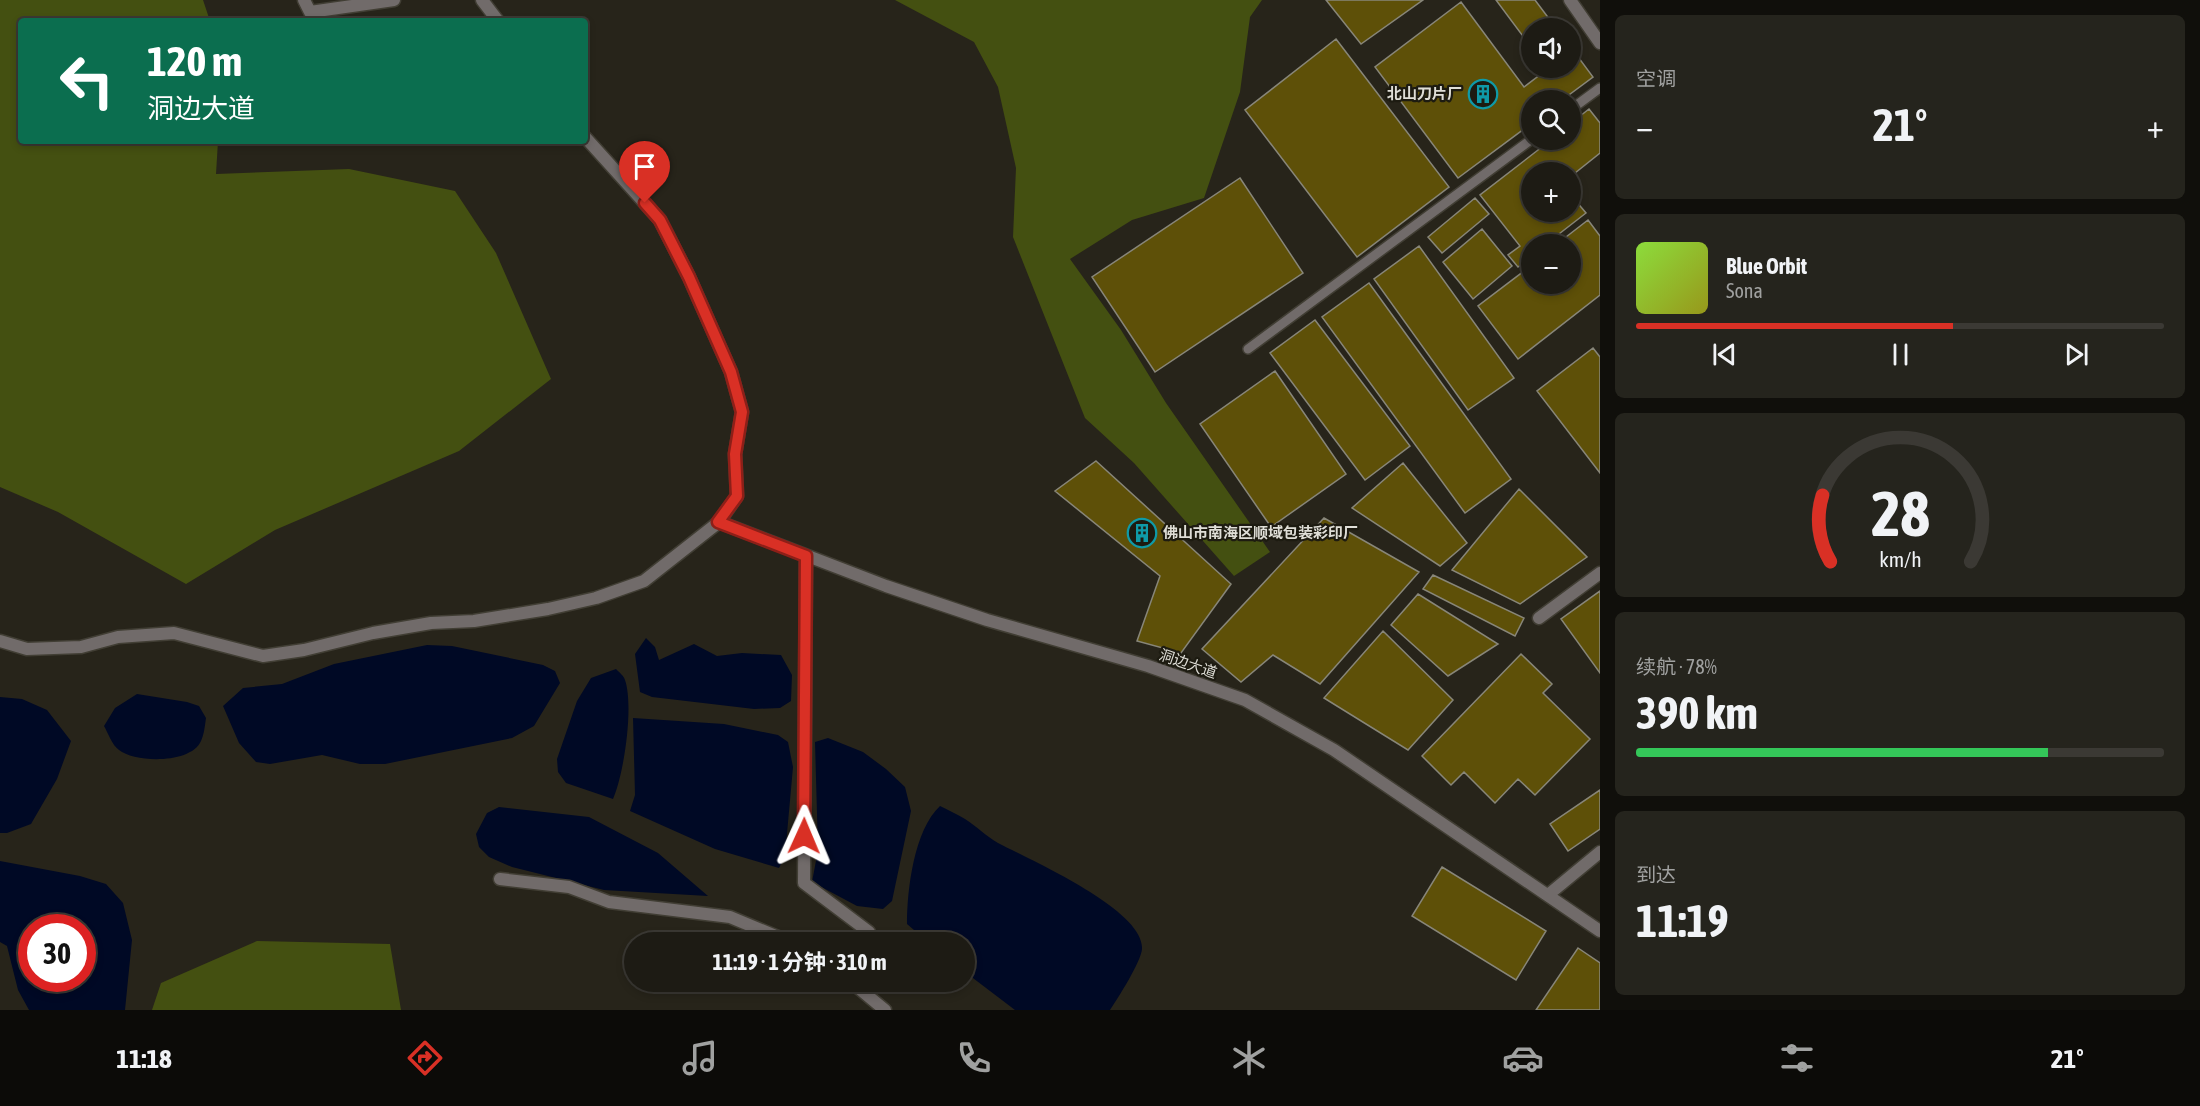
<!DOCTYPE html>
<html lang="zh">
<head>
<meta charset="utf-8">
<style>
  :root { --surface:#1d1b14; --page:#25241d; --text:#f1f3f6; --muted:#a0a1a0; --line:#3b3934; --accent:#d93025 }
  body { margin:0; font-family:"Asap Condensed","Noto Sans SC",sans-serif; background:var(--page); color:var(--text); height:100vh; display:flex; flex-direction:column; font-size:22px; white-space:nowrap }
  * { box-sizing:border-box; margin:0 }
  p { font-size:20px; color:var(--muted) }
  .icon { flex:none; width:33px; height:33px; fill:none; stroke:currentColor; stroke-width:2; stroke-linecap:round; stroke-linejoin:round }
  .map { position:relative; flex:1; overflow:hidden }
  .side { display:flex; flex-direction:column; gap:15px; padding:15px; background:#100f0b; width:600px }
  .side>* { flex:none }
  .banner { position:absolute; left:18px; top:18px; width:570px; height:126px; border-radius:6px; box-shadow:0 3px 9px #0003,0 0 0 2px var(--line); background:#0b6e4f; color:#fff; overflow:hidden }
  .controls { position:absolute; left:1521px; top:18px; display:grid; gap:12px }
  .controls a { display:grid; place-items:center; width:60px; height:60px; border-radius:50%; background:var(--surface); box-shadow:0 3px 9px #0003,0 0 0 2px var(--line); font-size:30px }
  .speed { position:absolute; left:18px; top:914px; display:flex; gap:12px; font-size:30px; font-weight:700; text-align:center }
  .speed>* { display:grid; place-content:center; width:78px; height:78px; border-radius:50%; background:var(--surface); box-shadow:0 3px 9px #0003,0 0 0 2px var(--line); line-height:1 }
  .speed .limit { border:9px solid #d22; background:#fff; color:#111 }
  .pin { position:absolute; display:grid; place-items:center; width:51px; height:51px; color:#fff; margin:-62px -26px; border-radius:50% 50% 50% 0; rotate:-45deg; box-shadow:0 0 6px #0007 }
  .pin .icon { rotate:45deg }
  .me { position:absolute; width:66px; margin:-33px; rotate:1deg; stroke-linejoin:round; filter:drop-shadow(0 0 4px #0008) }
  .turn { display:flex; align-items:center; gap:21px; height:126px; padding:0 30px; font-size:27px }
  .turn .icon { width:78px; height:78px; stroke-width:2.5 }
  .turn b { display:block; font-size:42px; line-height:51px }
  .big { font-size:45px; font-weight:700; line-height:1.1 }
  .side .card { flex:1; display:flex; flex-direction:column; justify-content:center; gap:9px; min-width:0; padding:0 21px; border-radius:9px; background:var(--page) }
  .side .dial { align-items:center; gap:0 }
  .dial svg { height:156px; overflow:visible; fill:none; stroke:var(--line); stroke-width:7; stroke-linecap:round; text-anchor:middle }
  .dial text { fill:var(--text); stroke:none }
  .song { display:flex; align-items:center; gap:18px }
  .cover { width:72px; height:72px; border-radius:9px; background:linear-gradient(135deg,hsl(90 70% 55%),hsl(60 70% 35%)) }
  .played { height:6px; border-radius:3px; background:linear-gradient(90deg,var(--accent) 60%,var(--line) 60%) }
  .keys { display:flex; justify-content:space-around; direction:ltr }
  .heat { display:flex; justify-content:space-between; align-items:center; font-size:33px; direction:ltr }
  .charge { height:9px; border-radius:4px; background:linear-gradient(90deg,#34c759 78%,var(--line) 0) }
  .trip { position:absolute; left:624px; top:932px; width:351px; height:60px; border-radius:30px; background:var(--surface); box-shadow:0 3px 9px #0003,0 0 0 2px var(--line); font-weight:700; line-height:60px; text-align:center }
  .menu { display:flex; height:96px; justify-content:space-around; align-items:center; background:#0c0b08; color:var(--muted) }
  .menu .icon { width:42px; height:42px }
  .menu .selected { color:var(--accent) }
  .menu b { font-size:27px; color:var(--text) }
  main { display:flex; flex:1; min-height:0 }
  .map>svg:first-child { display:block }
</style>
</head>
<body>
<main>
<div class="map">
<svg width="1600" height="1010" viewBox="0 0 1600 1010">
  <rect width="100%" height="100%" fill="#27241a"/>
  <!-- forest -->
  <path fill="#445011" d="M 0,0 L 203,0 L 210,21 L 21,21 L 21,141 L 218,141 L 216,174 L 349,169 L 455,191 L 496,253 L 551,379 L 459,451 L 275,530 L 186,584 L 58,512 L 0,487 Z
    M 895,0 L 1262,0 L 1250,17 L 1240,92 L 1204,198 L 1132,220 L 1070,259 L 1121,330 L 1166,403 L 1270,552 L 1234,576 L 1134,463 L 1085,418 L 1013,237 L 1016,168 L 998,87 L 974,42 Z
    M 257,941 L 390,944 L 401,1010 L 152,1010 L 161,983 Z"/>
  <!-- water -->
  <path fill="#000925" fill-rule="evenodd" d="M 646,638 L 655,647 L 659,660 L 694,644 L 717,656 L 742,653 L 781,655 L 792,675 L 791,701 L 780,708 L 754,709 L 652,697 L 640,692 L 635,654 Z
    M 427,645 L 452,646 L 543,665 L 555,671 L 560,683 L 534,726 L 512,738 L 385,764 L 360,764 L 322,755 L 270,764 L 256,762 L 239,743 L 223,706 L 243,688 L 282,684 L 334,664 Z
    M 616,669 C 619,672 624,676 625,680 C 634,706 624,774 613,799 L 566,783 L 558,772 L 557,759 L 577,701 L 591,678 Z
    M 137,694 L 187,702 L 199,706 L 206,718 C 205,725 204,735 201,741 C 191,764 135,763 119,750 C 112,745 108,733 104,726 L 115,708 Z
    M 0,697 L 22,699 L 47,710 L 71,741 L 57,779 L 31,824 L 7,833 L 0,833 Z
    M 633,718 L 724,724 L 778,735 L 788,742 L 793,767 L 785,856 L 779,868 L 715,849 L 630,811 L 635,795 Z
    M 828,738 L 863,752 L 886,769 L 905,787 L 911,811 L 892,901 L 883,909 L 857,906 L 812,882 L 818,850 L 815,742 Z
    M 940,806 C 948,810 957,814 965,819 C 976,826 986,836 998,843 C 1028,859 1145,910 1142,949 C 1141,962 1118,998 1110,1010 L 1015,1010 L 965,972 L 964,942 L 928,942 L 907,924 C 907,890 914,830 940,806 Z
    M 499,807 L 589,817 L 658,853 L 708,896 L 604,890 L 512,867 L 489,857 L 479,847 L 476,834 L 487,813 Z
    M 0,861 L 80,876 L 106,884 L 123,903 L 132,940 L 125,1010 L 29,1010 L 18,990 L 7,946 L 0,942 ZM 32,927 L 82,927 L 82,978 L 32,978 Z"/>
  <!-- building -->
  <path fill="#5e5008" stroke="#888679" stroke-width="1.5" d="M 1326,0 L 1423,0 L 1361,44 Z
    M 1496,0 L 1535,0 L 1556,28 L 1532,28 L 1531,47 Z
    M 1461,2 L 1524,87 L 1549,68 L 1570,68 L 1570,52 L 1573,50 L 1593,77 L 1562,100 L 1532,100 L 1532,123 L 1458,178 L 1375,67 Z
    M 1336,39 L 1449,187 L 1357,257 L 1245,110 Z
    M 1589,109 L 1600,123 L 1600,153 L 1570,177 L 1570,172 L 1532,172 L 1532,212 L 1570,212 L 1570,194 L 1586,213 L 1546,244 L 1532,244 L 1532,256 L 1518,267 L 1508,255 L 1520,246 L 1480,195 L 1551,140 L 1570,140 L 1570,124 Z
    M 1240,178 L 1303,273 L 1155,372 L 1092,277 Z
    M 1475,198 L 1489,214 L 1442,253 L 1428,237 Z
    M 1588,220 L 1600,236 L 1600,295 L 1518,359 L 1478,306 L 1532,265 L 1532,284 L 1570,284 L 1570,244 L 1557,244 Z
    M 1482,229 L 1512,266 L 1473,299 L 1443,262 Z
    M 1419,246 L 1514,378 L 1468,410 L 1374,279 Z
    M 1369,283 L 1511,479 L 1465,513 L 1322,317 Z
    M 1315,320 L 1410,446 L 1365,480 L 1270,353 Z
    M 1593,348 L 1600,357 L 1600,473 L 1537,391 Z
    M 1275,371 L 1346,474 L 1271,527 L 1200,424 Z
    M 1096,461 L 1231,584 L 1181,653 L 1137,641 L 1160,576 L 1055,491 Z
    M 1403,463 L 1467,543 L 1440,566 L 1352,508 Z
    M 1519,489 L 1587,557 L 1520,604 L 1452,570 Z
    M 1324,518 L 1419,572 L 1320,684 L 1273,655 L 1241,682 L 1202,649 Z
    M 1433,575 L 1524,618 L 1515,636 L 1423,589 Z
    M 1600,591 L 1600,673 L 1561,619 Z
    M 1418,594 L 1498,644 L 1448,676 L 1391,625 Z
    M 1383,631 L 1453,700 L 1408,750 L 1324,698 Z
    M 1521,654 L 1552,684 L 1543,693 L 1590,739 L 1535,795 L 1518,779 L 1495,803 L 1464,772 L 1451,785 L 1422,756 Z
    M 1600,790 L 1600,829 L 1568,851 L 1550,824 Z
    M 1442,867 L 1546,931 L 1516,980 L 1412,916 Z
    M 1578,948 L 1600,963 L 1600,1010 L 1536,1010 Z"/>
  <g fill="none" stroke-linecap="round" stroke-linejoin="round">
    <!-- service casing -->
    <g stroke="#413e34" stroke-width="12">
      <path id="service" d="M 1570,110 L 1600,88
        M 1248,349 L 1532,139"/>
    </g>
    <!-- minor casing -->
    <g stroke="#413e34" stroke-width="15">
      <path id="minor" d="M 304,0 L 310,12 L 394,0
        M 482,0 L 498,21
        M 1570,0 L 1600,43
        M 719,522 L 886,586 L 987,620 L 1148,666 L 1245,700 L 1334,750 L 1600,931
        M 806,556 L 804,883 L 869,932 L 864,942
        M 1539,618 L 1600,573
        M 0,641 L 27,649 L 81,647 L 118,637 L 174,633 L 263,656 L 304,650 L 373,633 L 431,623 L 474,621 L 548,609 L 596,598 L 644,581 L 719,522 L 737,496 L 735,454 L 742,412 L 731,372 L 689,277 L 660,220 L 585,137
        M 500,879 L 569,887 L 609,902 L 730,917 L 790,942
        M 1548,895 L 1600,852
        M 850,981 L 885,1010"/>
    </g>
    <!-- service -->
    <use href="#service" stroke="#716b6a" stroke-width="9"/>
    <!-- minor -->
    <use href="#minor" stroke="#716b6a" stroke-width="12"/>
  </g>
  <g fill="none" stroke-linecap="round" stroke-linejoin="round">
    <!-- route casing -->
    <g stroke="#8d1f18" stroke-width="15">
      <path id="route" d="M 645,203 L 660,220 L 689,277 L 731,372 L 742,412 L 735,454 L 737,496 L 718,522 L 806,556 L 804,836"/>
    </g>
    <!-- route -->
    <use href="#route" stroke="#d93025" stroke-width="10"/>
  </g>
  <!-- icons -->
  <defs>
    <g id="building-ring" transform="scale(1.5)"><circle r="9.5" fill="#1d1b11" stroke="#0f9aa8" stroke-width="1.5"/><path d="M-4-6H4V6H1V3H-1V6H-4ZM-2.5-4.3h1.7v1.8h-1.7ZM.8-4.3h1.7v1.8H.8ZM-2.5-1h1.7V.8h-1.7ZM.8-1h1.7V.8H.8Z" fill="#0f9aa8"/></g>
  </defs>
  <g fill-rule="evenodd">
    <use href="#building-ring" x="1483" y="94"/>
    <use href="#building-ring" x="1142" y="533"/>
  </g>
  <g text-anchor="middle" stroke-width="4.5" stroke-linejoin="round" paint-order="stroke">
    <!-- poi labels -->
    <g font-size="15" font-weight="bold" fill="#dfded7" stroke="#1d1b11" text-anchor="end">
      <text x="1462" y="99">北山刀片厂</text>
      <text x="1163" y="538" text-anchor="start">佛山市南海区顺域包装彩印厂</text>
    </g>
    <!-- street labels -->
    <g font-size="15" fill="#dfded7" stroke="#1d1b11">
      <text transform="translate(1188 664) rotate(19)" y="5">洞边大道</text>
    </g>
  </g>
</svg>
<div class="controls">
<a><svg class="icon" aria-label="sound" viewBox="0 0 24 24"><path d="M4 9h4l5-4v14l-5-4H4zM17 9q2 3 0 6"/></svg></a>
<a><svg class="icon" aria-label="search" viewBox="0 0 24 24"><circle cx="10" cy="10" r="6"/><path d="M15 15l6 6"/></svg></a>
<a>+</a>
<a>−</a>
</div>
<div class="speed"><div class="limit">30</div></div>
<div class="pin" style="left:645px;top:203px;background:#d93025"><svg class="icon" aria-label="arrive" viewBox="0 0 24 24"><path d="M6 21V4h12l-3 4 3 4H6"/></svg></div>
<svg class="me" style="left:804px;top:836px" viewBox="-20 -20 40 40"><path d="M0-17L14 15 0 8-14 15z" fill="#d93025" stroke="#fff" stroke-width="4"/></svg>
<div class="trip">11:19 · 1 分钟 · 310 m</div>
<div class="banner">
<div class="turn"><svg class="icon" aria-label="left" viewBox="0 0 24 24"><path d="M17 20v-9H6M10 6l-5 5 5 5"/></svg><div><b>120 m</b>洞边大道</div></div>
</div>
</div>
<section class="side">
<div class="card"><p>空调</p>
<div class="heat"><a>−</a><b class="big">21°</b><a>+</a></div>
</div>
<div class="card">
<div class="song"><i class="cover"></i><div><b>Blue Orbit</b><p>Sona</p></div></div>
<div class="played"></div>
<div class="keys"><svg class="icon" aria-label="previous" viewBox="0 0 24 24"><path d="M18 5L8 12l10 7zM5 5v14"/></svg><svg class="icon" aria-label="pause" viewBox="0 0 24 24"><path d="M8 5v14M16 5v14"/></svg><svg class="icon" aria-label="next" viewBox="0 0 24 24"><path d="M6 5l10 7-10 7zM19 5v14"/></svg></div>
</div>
<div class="card dial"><svg viewBox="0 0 100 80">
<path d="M14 69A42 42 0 1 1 86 69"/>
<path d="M14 69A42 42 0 0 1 10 35" stroke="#d93025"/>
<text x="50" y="56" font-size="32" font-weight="700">28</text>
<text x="50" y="72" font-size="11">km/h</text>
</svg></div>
<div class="card"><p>续航 · 78%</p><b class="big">390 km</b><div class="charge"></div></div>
<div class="card"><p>到达</p><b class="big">11:19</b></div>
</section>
</main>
<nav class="menu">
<b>11:18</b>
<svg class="icon selected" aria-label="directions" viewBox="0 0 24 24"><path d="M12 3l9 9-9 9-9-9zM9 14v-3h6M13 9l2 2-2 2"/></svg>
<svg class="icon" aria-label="music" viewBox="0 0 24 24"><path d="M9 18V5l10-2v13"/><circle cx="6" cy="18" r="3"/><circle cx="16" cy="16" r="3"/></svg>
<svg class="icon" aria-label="phone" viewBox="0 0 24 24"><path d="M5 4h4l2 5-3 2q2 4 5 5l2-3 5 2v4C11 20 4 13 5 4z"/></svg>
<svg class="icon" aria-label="climate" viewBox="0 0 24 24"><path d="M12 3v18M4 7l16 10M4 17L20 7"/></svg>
<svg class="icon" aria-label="car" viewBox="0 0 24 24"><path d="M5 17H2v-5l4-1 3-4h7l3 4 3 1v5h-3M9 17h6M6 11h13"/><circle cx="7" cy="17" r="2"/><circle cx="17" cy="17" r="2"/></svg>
<svg class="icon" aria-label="filters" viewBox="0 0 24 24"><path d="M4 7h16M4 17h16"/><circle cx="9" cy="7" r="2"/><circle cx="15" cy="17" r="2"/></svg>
<b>21°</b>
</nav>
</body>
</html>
